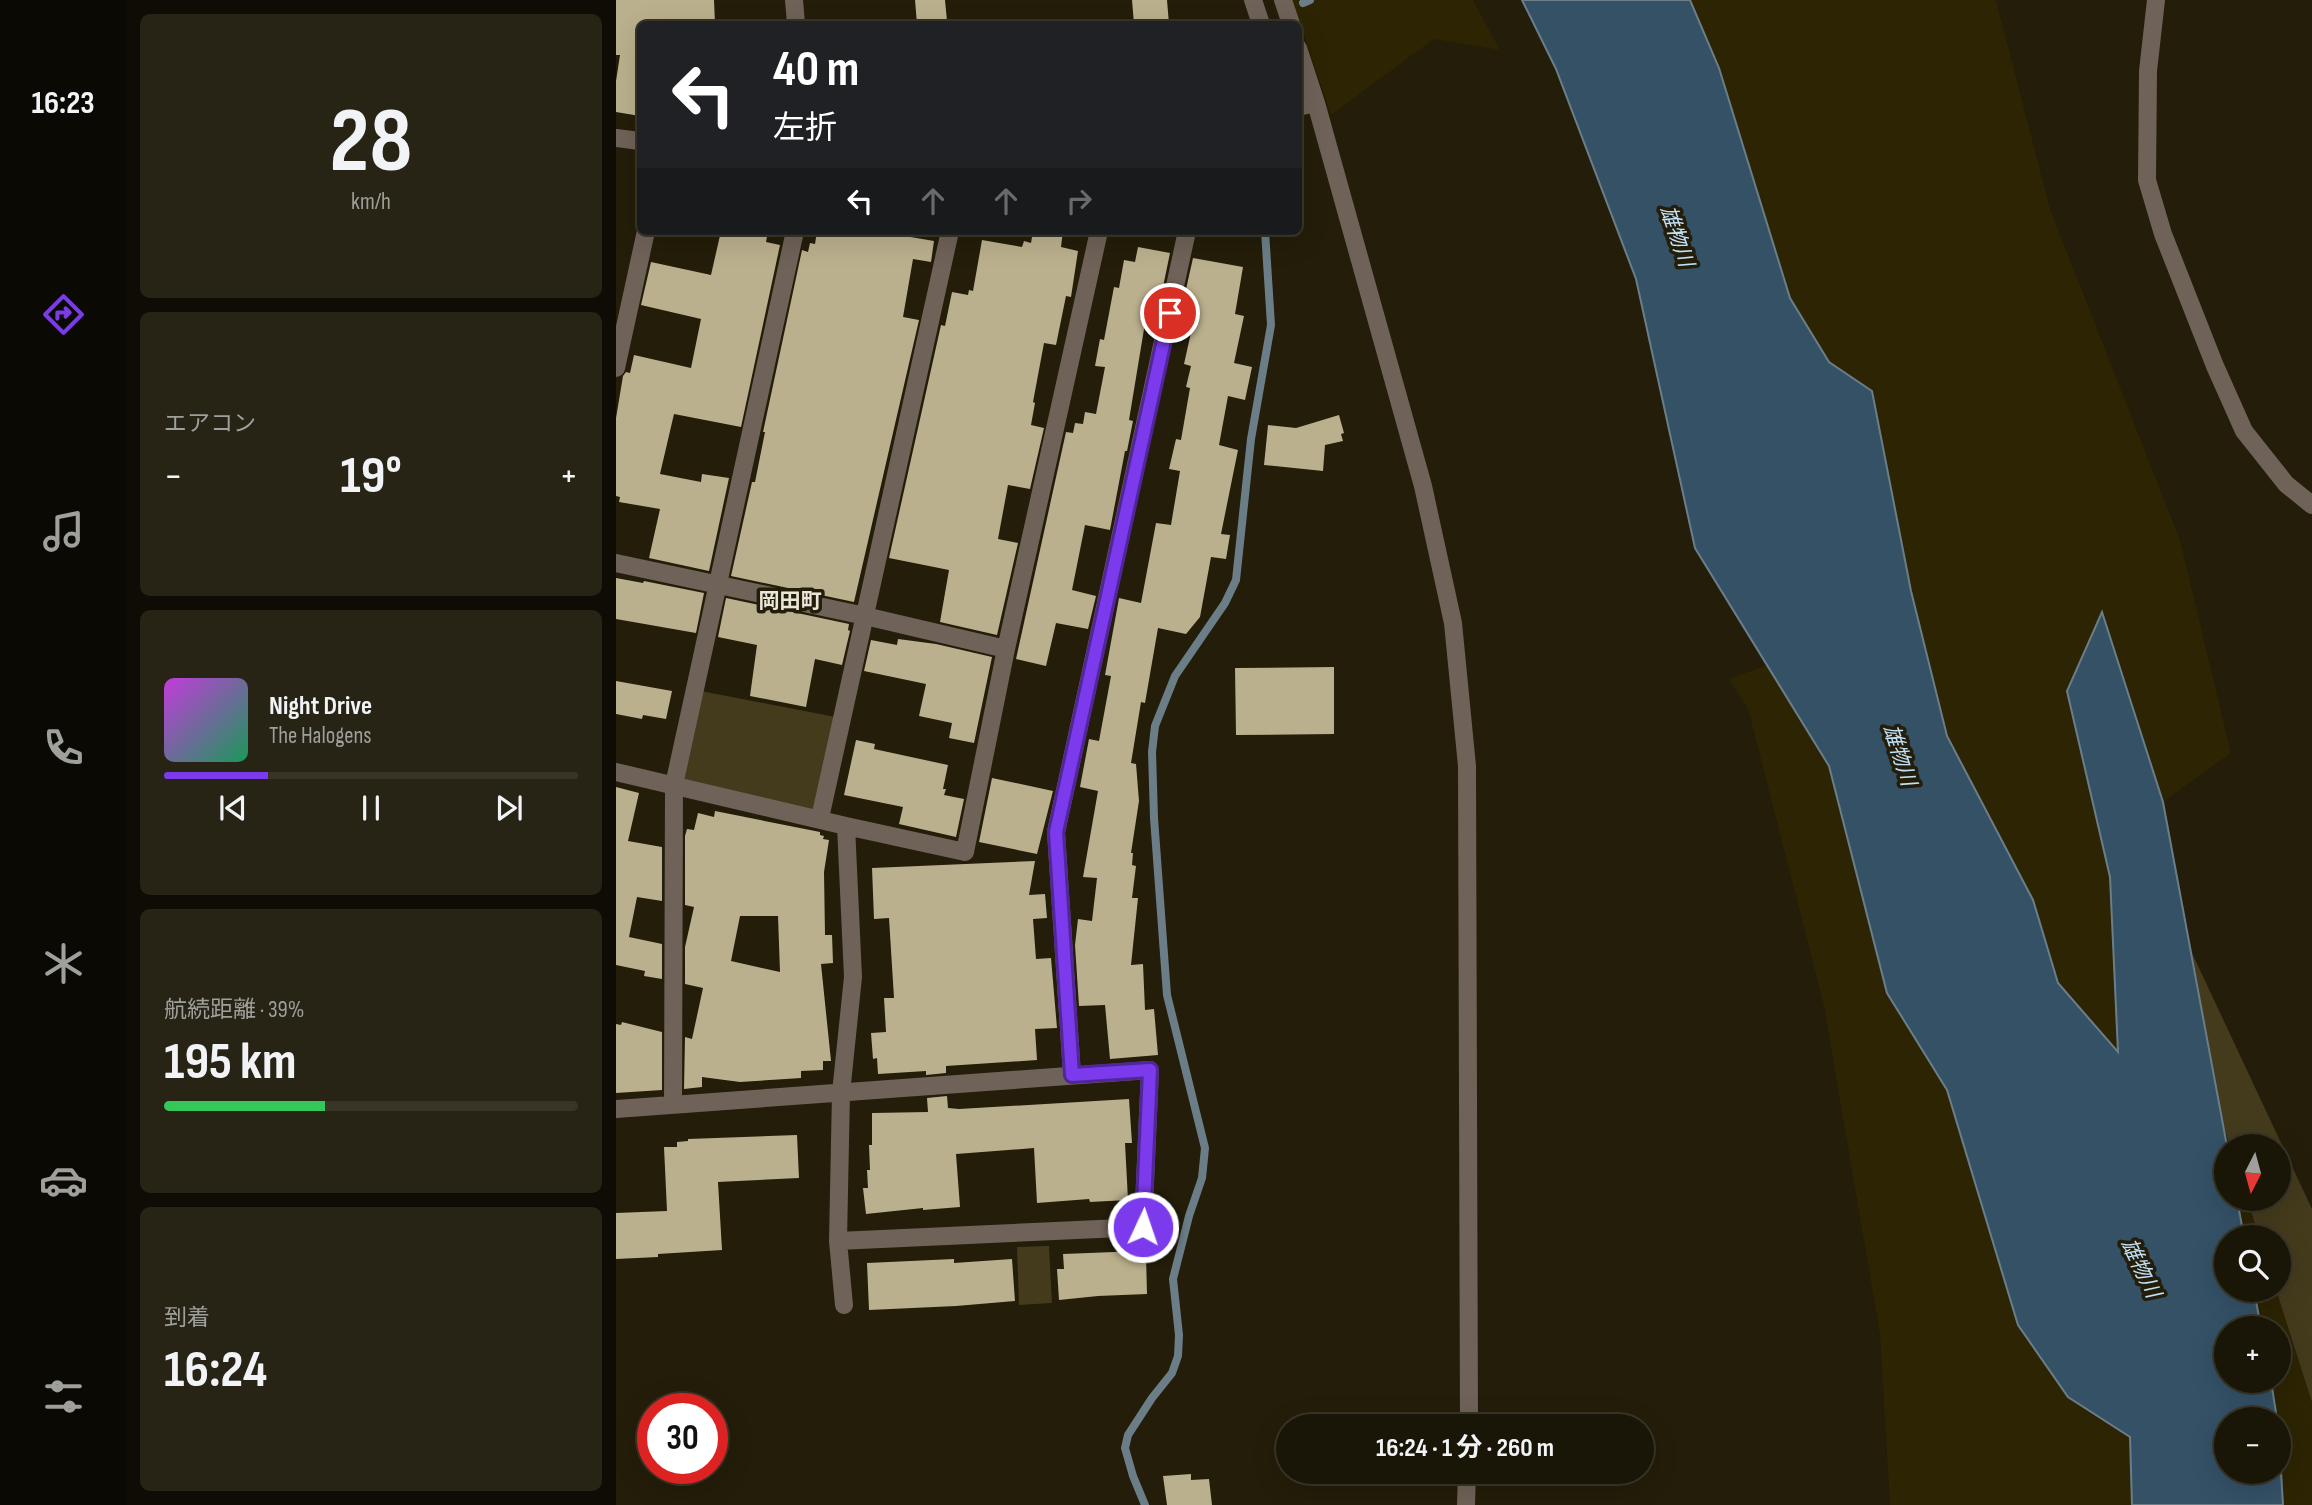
<!DOCTYPE html>
<html lang="ja">
<head>
<meta charset="utf-8">
<style>
  :root { --surface:#1a1607; --page:#272315; --text:#f1f3f6; --muted:#9f9f9b; --line:#383528; --accent:#7c3aed }
  body { margin:0; font-family:"Sofia Sans Condensed","Noto Sans JP",sans-serif; background:var(--page); color:var(--text); height:100vh; display:flex; flex-direction:column; font-size:26px; white-space:nowrap }
  * { box-sizing:border-box; margin:0 }
  p { font-size:23px; color:var(--muted) }
  .icon { flex:none; width:38px; height:38px; fill:none; stroke:currentColor; stroke-width:2; stroke-linecap:round; stroke-linejoin:round }
  .map { position:relative; flex:1; overflow:hidden }
  .side { display:flex; flex-direction:column; gap:14px; padding:14px; background:#0e0c04; width:490px }
  .side>* { flex:none }
  .guide { position:absolute; left:21px; top:21px; width:665px; height:214px; border-radius:10px; box-shadow:0 7px 28px #0002,0 0 0 2px var(--line); background:#202124; color:#fff; overflow:hidden }
  .needle { width:46px; rotate:186deg }
  .fabs { position:absolute; left:1598px; top:1134px; display:grid; gap:14px }
  .fabs a { display:grid; place-items:center; width:77px; height:77px; border-radius:50%; background:var(--surface); box-shadow:0 7px 28px #0002,0 0 0 2px var(--line); font-size:35px }
  .speed { position:absolute; left:21px; top:1393px; display:flex; gap:14px; font-size:35px; font-weight:700; text-align:center }
  .speed>* { display:grid; place-content:center; width:91px; height:91px; border-radius:50%; background:var(--surface); box-shadow:0 7px 28px #0002,0 0 0 2px var(--line); line-height:1 }
  .speed .limit { border:10px solid #d22; background:#fff; color:#111 }
  .pin { position:absolute; display:grid; place-items:center; width:60px; height:60px; color:#fff; margin:-30px; border:4px solid #fff; border-radius:50%; box-shadow:0 2px 7px #0007 }
  .me { position:absolute; width:77px; margin:-38px; rotate:3deg; stroke-linejoin:round; filter:drop-shadow(0 0 5px #0008) }
  .turn { display:flex; align-items:center; gap:24px; height:147px; padding:0 21px; font-size:32px }
  .turn .icon { width:91px; height:91px; stroke-width:2.5 }
  .turn b { display:block; font-size:49px; line-height:60px }
  .lanes { display:flex; align-items:center; height:66px; padding:0 21px; background:#0003; justify-content:center; gap:35px; direction:ltr }
  .lanes .off { opacity:.35 }
  .big { font-size:52px; font-weight:700; line-height:1.1 }
  .side .tile { flex:1; display:flex; flex-direction:column; justify-content:center; gap:10px; min-width:0; padding:0 24px; border-radius:10px; background:var(--page) }
  .side .dial { align-items:center; gap:0 }
  .dial b { font-size:91px; line-height:1 }
  .song { display:flex; align-items:center; gap:21px }
  .cover { width:84px; height:84px; border-radius:10px; background:linear-gradient(135deg,hsl(290 70% 55%),hsl(150 70% 35%)) }
  .played { height:7px; border-radius:4px; background:linear-gradient(90deg,var(--accent) 25%,var(--line) 25%) }
  .keys { display:flex; justify-content:space-around; direction:ltr }
  .heat { display:flex; justify-content:space-between; align-items:center; font-size:38px; direction:ltr }
  .charge { height:10px; border-radius:5px; background:linear-gradient(90deg,#34c759 39%,var(--line) 0) }
  .trip { position:absolute; left:660px; top:1414px; width:378px; height:70px; border-radius:35px; background:var(--surface); box-shadow:0 7px 28px #0002,0 0 0 2px var(--line); font-weight:700; line-height:70px; text-align:center }
  main { display:flex; flex:1; min-height:0 }
  .tab-bar { display:flex; flex-direction:column; width:126px; justify-content:space-around; align-items:center; background:#0a0903; color:var(--muted) }
  .tab-bar .icon { width:49px; height:49px }
  .tab-bar .on { color:var(--accent) }
  .tab-bar b { font-size:32px; color:var(--text) }
  .map>svg:first-child { display:block }
</style>
</head>
<body>
<main>
<nav class="tab-bar">
<b>16:23</b>
<svg class="icon on" aria-label="directions" viewBox="0 0 24 24"><path d="M12 3l9 9-9 9-9-9zM9 14v-3h6M13 9l2 2-2 2"/></svg>
<svg class="icon" aria-label="music" viewBox="0 0 24 24"><path d="M9 18V5l10-2v13"/><circle cx="6" cy="18" r="3"/><circle cx="16" cy="16" r="3"/></svg>
<svg class="icon" aria-label="phone" viewBox="0 0 24 24"><path d="M5 4h4l2 5-3 2q2 4 5 5l2-3 5 2v4C11 20 4 13 5 4z"/></svg>
<svg class="icon" aria-label="climate" viewBox="0 0 24 24"><path d="M12 3v18M4 7l16 10M4 17L20 7"/></svg>
<svg class="icon" aria-label="car" viewBox="0 0 24 24"><path d="M5 17H2v-5l4-1 3-4h7l3 4 3 1v5h-3M9 17h6M6 11h13"/><circle cx="7" cy="17" r="2"/><circle cx="17" cy="17" r="2"/></svg>
<svg class="icon" aria-label="filters" viewBox="0 0 24 24"><path d="M4 7h16M4 17h16"/><circle cx="9" cy="7" r="2"/><circle cx="15" cy="17" r="2"/></svg>
</nav>
<section class="side">
<div class="tile dial"><b>28</b><p>km/h</p></div>
<div class="tile"><p>エアコン</p>
<div class="heat"><a>−</a><b class="big">19°</b><a>+</a></div>
</div>
<div class="tile">
<div class="song"><i class="cover"></i><div><b>Night Drive</b><p>The Halogens</p></div></div>
<div class="played"></div>
<div class="keys"><svg class="icon" aria-label="previous" viewBox="0 0 24 24"><path d="M18 5L8 12l10 7zM5 5v14"/></svg><svg class="icon" aria-label="pause" viewBox="0 0 24 24"><path d="M8 5v14M16 5v14"/></svg><svg class="icon" aria-label="next" viewBox="0 0 24 24"><path d="M6 5l10 7-10 7zM19 5v14"/></svg></div>
</div>
<div class="tile"><p>航続距離 · 39%</p><b class="big">195 km</b><div class="charge"></div></div>
<div class="tile"><p>到着</p><b class="big">16:24</b></div>
</section>
<div class="map">
<svg width="1696" height="1505" viewBox="0 0 1696 1505">
  <rect width="100%" height="100%" fill="#231d09"/>
  <!-- green -->
  <path fill="#443b1d" d="M 80,690 L 225,718 L 204,818 L 58,785 Z
    M 1576,953 L 1696,1209 L 1696,1403 L 1660,1290 L 1662,1290 L 1662,1237 L 1643,1237 L 1631,1199 L 1662,1199 L 1662,1146 L 1614,1146 L 1608,1127 Z
    M 433,1246 L 436,1303 L 403,1305 L 401,1247 Z"/>
  <!-- sand -->
  <path fill="#2c2403" d="M 676,0 L 857,0 L 884,50 L 818,39 L 715,115 Z
    M 1074,0 L 1380,0 L 1434,209 L 1564,540 L 1615,753 L 1547,802 L 1488,620 L 1451,691 L 1494,877 L 1503,1053 L 1442,983 L 1417,900 L 1331,736 L 1295,591 L 1256,391 L 1213,362 L 1174,298 L 1103,68 Z
    M 1151,665 L 1213,766 L 1271,993 L 1331,1090 L 1364,1197 L 1452,1397 L 1514,1437 L 1516,1505 L 1274,1505 L 1264,1335 L 1208,1006 L 1132,709 L 1113,679 Z
    M 1621,1199 L 1631,1199 L 1643,1237 L 1628,1237 Z
    M 1638,1290 L 1660,1290 L 1696,1403 L 1696,1505 L 1667,1505 L 1662,1419 L 1655,1381 L 1662,1381 L 1662,1328 L 1645,1328 Z"/>
  <!-- water -->
  <path fill="#345166" stroke="#6b7e88" stroke-width="2" d="M 906,0 L 1074,0 L 1103,68 L 1174,298 L 1213,362 L 1256,391 L 1295,591 L 1331,736 L 1417,900 L 1442,983 L 1502,1052 L 1494,877 L 1451,691 L 1486,612 L 1547,802 L 1611,1146 L 1610,1199 L 1621,1199 L 1628,1237 L 1610,1237 L 1610,1290 L 1638,1290 L 1645,1328 L 1610,1328 L 1610,1381 L 1655,1381 L 1661,1419 L 1610,1419 L 1610,1472 L 1662,1472 L 1663,1438 L 1667,1505 L 1516,1505 L 1514,1437 L 1452,1397 L 1402,1325 L 1331,1090 L 1271,993 L 1213,766 L 1079,548 L 1020,279 L 940,69 Z"/>
  <g fill="none" stroke-linecap="round" stroke-linejoin="round">
    <!-- stream -->
    <path stroke="#6b7e88" stroke-width="8" d="M 687,3 L 694,0
      M 529,1505 L 517,1476 L 509,1448 L 512,1435 L 536,1398 L 556,1373 L 562,1356 L 563,1335 L 557,1279 L 573,1216 L 586,1178 L 589,1148 L 551,995 L 538,818 L 536,752 L 539,726 L 559,676 L 609,603 L 620,580 L 635,439 L 655,325 L 649,231"/>
  </g>
  <!-- building -->
  <path fill="#bbb08d" fill-rule="evenodd" d="M 0,0 L 98,0 L 99,24 L 24,24 L 24,116 L 0,112 L 0,81 L 4,55 L 0,55 Z
    M 299,0 L 329,0 L 331,21 L 301,24 Z
    M 516,0 L 551,0 L 553,24 L 518,24 Z
    M 105,231 L 152,231 L 150,242 L 164,245 L 125,427 L 58,414 L 44,474 L 85,482 L 86,474 L 113,478 L 93,571 L 33,558 L 44,509 L 3,502 L 4,497 L 0,496 L 0,418 L 7,376 L 10,372 L 14,373 L 18,355 L 75,368 L 85,319 L 25,305 L 35,262 L 95,275 Z
    M 201,231 L 271,231 L 271,233 L 318,241 L 315,262 L 297,259 L 287,317 L 303,320 L 238,602 L 115,576 L 136,482 L 139,482 L 149,432 L 147,432 L 186,250 L 192,252 L 194,243 L 199,244 Z
    M 417,231 L 447,231 L 445,247 L 462,251 L 455,297 L 450,296 L 440,345 L 428,343 L 417,402 L 419,403 L 415,425 L 428,428 L 414,489 L 392,485 L 382,539 L 402,543 L 381,635 L 324,622 L 333,570 L 273,558 L 325,325 L 329,326 L 336,292 L 352,295 L 353,290 L 357,291 L 366,240 L 406,247 L 408,241 L 415,243 Z
    M 522,247 L 554,253 L 542,311 L 531,311 L 513,420 L 517,421 L 511,451 L 509,451 L 494,530 L 469,525 L 456,590 L 480,596 L 472,629 L 440,623 L 430,666 L 400,659 L 450,432 L 457,433 L 459,423 L 467,424 L 469,412 L 480,414 L 489,367 L 479,366 L 484,339 L 488,340 L 498,287 L 503,288 L 508,260 L 519,262 Z
    M 577,258 L 627,267 L 619,314 L 628,316 L 618,363 L 636,367 L 629,400 L 612,396 L 603,445 L 622,450 L 605,534 L 614,535 L 610,559 L 595,557 L 584,617 L 570,634 L 542,628 L 529,703 L 525,702 L 515,763 L 520,764 L 523,801 L 515,853 L 517,853 L 516,865 L 520,866 L 516,898 L 522,898 L 515,965 L 527,964 L 529,1010 L 538,1009 L 542,1055 L 494,1059 L 489,1005 L 463,1006 L 459,945 L 462,919 L 476,921 L 481,878 L 467,877 L 482,791 L 464,787 L 473,739 L 483,741 L 495,676 L 489,675 L 503,598 L 525,603 L 540,523 L 555,525 L 564,471 L 553,469 L 560,439 L 565,440 L 574,388 L 570,387 L 575,366 L 568,364 L 578,319 L 564,316 Z
    M 723,415 L 728,433 L 725,434 L 727,441 L 709,445 L 707,471 L 648,465 L 652,425 L 680,428 Z
    M 0,578 L 27,583 L 28,581 L 88,593 L 80,633 L 0,619 Z
    M 110,598 L 233,624 L 232,630 L 234,631 L 226,665 L 199,659 L 190,707 L 134,696 L 141,645 L 102,637 Z
    M 282,639 L 320,644 L 376,657 L 358,743 L 333,738 L 336,723 L 303,716 L 310,684 L 248,671 L 255,640 L 281,645 Z
    M 718,667 L 718,734 L 620,735 L 619,668 Z
    M 0,681 L 56,691 L 50,719 L 27,715 L 26,719 L 0,714 Z
    M 240,740 L 259,744 L 258,749 L 332,765 L 327,789 L 330,789 L 328,795 L 348,799 L 340,837 L 283,824 L 287,807 L 228,795 Z
    M 376,778 L 437,791 L 421,854 L 363,842 Z
    M 0,787 L 23,793 L 12,841 L 46,847 L 46,901 L 21,897 L 13,937 L 46,944 L 46,979 L 28,976 L 29,971 L 0,965 Z
    M 99,811 L 204,832 L 204,835 L 208,836 L 207,839 L 213,840 L 208,872 L 209,935 L 216,935 L 217,963 L 205,964 L 215,1061 L 207,1061 L 207,1070 L 185,1071 L 185,1078 L 124,1082 L 86,1077 L 86,1087 L 68,1089 L 69,1037 L 76,1039 L 87,988 L 69,984 L 69,947 L 78,907 L 69,905 L 69,836 L 71,829 L 78,830 L 82,813 L 98,817 ZM 124,916 L 162,916 L 164,972 L 115,961 Z
    M 419,861 L 413,895 L 429,894 L 431,918 L 417,919 L 420,959 L 435,958 L 441,1028 L 419,1029 L 421,1060 L 330,1066 L 330,1073 L 310,1075 L 310,1071 L 262,1074 L 261,1058 L 257,1059 L 255,1033 L 270,1032 L 268,998 L 278,998 L 273,918 L 258,919 L 256,868 Z
    M 6,1022 L 46,1032 L 46,1090 L 0,1093 L 0,1024 L 5,1025 Z
    M 331,1096 L 332,1108 L 343,1109 L 513,1099 L 516,1143 L 509,1143 L 512,1200 L 474,1202 L 473,1199 L 421,1203 L 418,1148 L 340,1154 L 344,1207 L 307,1210 L 307,1208 L 250,1214 L 247,1188 L 252,1188 L 251,1170 L 254,1170 L 253,1145 L 256,1145 L 256,1113 L 312,1112 L 311,1098 Z
    M 181,1135 L 183,1178 L 102,1182 L 106,1250 L 42,1254 L 42,1257 L 0,1259 L 0,1213 L 51,1211 L 48,1147 L 61,1147 L 61,1142 L 72,1141 L 72,1139 Z
    M 524,1251 L 524,1255 L 530,1255 L 531,1294 L 482,1296 L 443,1300 L 441,1269 L 448,1269 L 447,1254 Z
    M 338,1259 L 338,1263 L 396,1259 L 399,1301 L 340,1306 L 253,1310 L 251,1263 Z
    M 575,1474 L 575,1480 L 593,1479 L 596,1505 L 551,1505 L 547,1476 Z"/>
  <g fill="none" stroke-linecap="round" stroke-linejoin="round">
    <!-- minor -->
    <path stroke="#6f6258" stroke-width="18" d="M 178,0 L 180,24
      M 637,0 L 645,24
      M 667,0 L 675,24
      M 1540,0 L 1532,71 L 1531,180 L 1547,234 L 1599,366 L 1628,431 L 1670,484 L 1696,505
      M 682,48 L 700,103 L 807,486 L 837,623 L 851,766 L 853,1426
      M 682,107 L 700,103
      M 0,138 L 24,141
      M 0,368 L 30,231
      M 0,563 L 249,616 L 390,649
      M 0,772 L 230,826
      M 204,818 L 334,231
      M 456,1075 L 440,832 L 571,231
      M 57,1105 L 58,785 L 179,231
      M 0,1109 L 534,1070 L 527,1227 L 222,1241
      M 228,1305 L 222,1241 L 225,1093 L 237,977 L 230,826 L 349,852 L 390,649 L 483,231
      M 850,1505 L 851,1472"/>
  </g>
  <g fill="none" stroke-linecap="round" stroke-linejoin="round">
    <!-- route casing -->
    <g stroke="#51269a" stroke-width="18">
      <path id="route" d="M 527,1227 L 534,1070 L 456,1075 L 440,832 L 554,313"/>
    </g>
    <!-- route -->
    <use href="#route" stroke="#7c3aed" stroke-width="12"/>
  </g>
  <g text-anchor="middle" stroke-width="7" stroke-linejoin="round" paint-order="stroke">
    <!-- water labels -->
    <g font-size="21" font-style="italic" fill="#c1e1f9" stroke="#231d09">
      <text transform="translate(1061 236) rotate(71)" y="7">雄物川</text>
      <text transform="translate(1284 755) rotate(72)" y="7">雄物川</text>
      <text transform="translate(1525 1268) rotate(64)" y="7">雄物川</text>
    </g>
    <!-- neighbourhood labels -->
    <g font-size="21" font-weight="bold" fill="#eae6d9" stroke="#231d09">
      <text x="174" y="608">岡田町</text>
    </g>
  </g>
</svg>
<div class="fabs">
<a><svg class="needle" viewBox="-14 -14 28 28"><path d="M0-13l5 13h-10z" fill="#e53935"/><path d="M0 13l5-13h-10z" fill="#9f9f9b"/></svg></a>
<a><svg class="icon" aria-label="search" viewBox="0 0 24 24"><circle cx="10" cy="10" r="6"/><path d="M15 15l6 6"/></svg></a>
<a>+</a>
<a>−</a>
</div>
<div class="speed"><div class="limit">30</div></div>
<div class="pin" style="left:554px;top:313px;background:#d93025"><svg class="icon" aria-label="arrive" viewBox="0 0 24 24"><path d="M6 21V4h12l-3 4 3 4H6"/></svg></div>
<svg class="me" style="left:527px;top:1227px" viewBox="-20 -20 40 40"><circle r="17" fill="#7c3aed" stroke="#fff" stroke-width="3"/><path d="M0-11L8 9 0 5-8 9z" fill="#fff"/></svg>
<div class="trip">16:24 · 1 分 · 260 m</div>
<div class="guide">
<div class="turn"><svg class="icon" aria-label="left" viewBox="0 0 24 24"><path d="M17 20v-9H6M10 6l-5 5 5 5"/></svg><div><b>40 m</b>左折</div></div>
<div class="lanes"><svg class="icon" aria-label="left" viewBox="0 0 24 24"><path d="M17 20v-9H6M10 6l-5 5 5 5"/></svg><svg class="icon off" aria-label="ahead" viewBox="0 0 24 24"><path d="M12 20V5M6 11l6-6 6 6"/></svg><svg class="icon off" aria-label="ahead" viewBox="0 0 24 24"><path d="M12 20V5M6 11l6-6 6 6"/></svg><svg class="icon off" aria-label="right" viewBox="0 0 24 24"><path d="M7 20v-9h11M14 6l5 5-5 5"/></svg></div>
</div>
</div>
</main>
</body>
</html>
